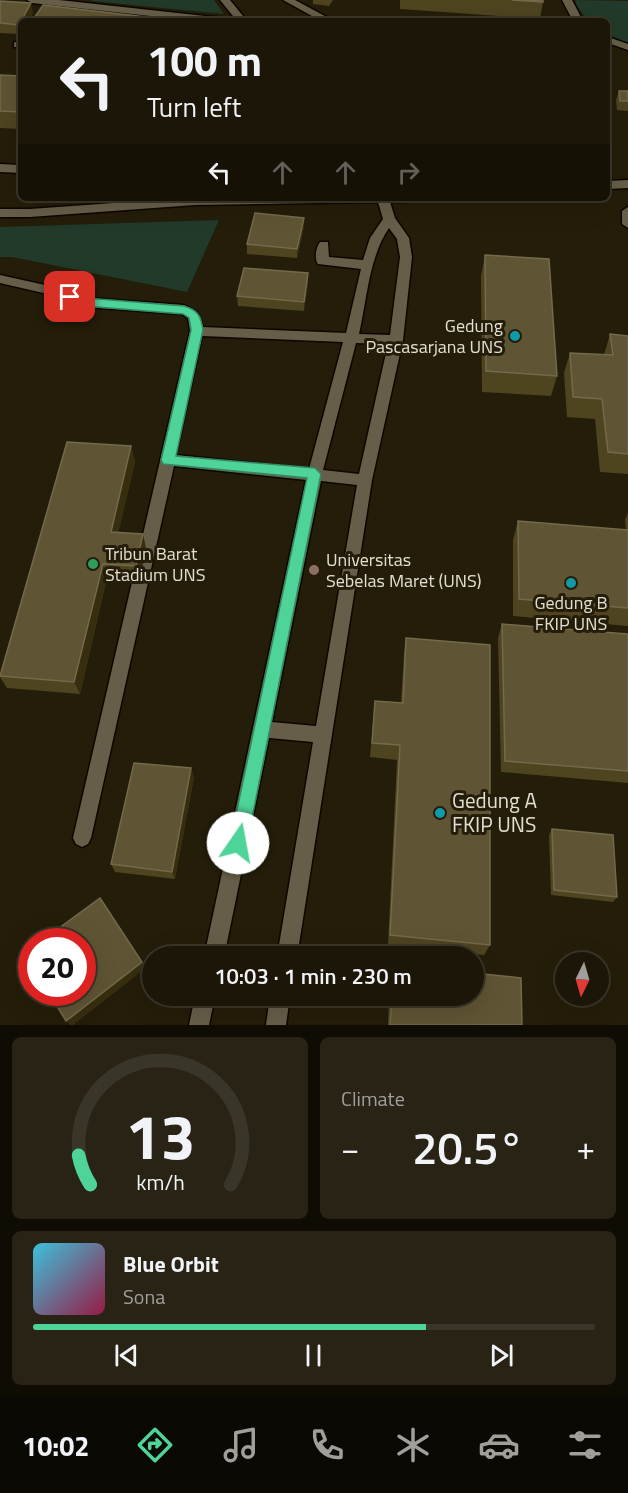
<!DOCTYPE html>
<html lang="en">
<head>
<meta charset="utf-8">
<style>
  :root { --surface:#1b1607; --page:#282315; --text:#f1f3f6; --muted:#a09f9b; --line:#393528; --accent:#4ed399 }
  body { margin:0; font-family:"Titillium Web",sans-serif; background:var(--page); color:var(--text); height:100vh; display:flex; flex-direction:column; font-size:22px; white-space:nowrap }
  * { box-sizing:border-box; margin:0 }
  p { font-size:20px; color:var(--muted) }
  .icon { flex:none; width:33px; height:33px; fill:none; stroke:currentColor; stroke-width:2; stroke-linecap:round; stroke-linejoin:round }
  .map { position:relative; height:1025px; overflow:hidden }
  .side { display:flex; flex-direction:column; gap:12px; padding:12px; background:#0f0c04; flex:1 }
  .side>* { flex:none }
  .hud { position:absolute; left:18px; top:18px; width:592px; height:183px; border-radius:9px; box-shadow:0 6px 24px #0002,0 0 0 2px var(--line); background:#1b1607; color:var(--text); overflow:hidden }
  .needle { width:39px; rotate:185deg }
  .controls { position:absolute; left:555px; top:952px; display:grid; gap:12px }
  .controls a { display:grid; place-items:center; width:54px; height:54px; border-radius:50%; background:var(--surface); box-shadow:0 6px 24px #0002,0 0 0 2px var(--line); font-size:30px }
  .speed { position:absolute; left:18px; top:928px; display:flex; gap:12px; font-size:30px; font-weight:700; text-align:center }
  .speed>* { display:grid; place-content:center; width:78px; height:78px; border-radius:50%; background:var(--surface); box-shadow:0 6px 24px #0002,0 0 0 2px var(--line); line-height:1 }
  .speed .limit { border:9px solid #d22; background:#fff; color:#111 }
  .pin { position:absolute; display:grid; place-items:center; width:51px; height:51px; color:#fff; margin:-26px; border-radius:12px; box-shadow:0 3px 9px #0006 }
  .me { position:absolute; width:66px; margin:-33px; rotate:12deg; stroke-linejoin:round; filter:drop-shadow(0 0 4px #0008) }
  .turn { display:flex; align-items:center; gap:21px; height:126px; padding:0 30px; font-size:27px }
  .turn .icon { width:78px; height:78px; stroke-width:2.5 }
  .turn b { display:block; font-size:42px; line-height:51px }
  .lanes { display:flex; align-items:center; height:57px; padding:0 30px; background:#0003; justify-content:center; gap:30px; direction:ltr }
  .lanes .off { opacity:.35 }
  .big { font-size:45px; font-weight:600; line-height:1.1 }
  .side .card { flex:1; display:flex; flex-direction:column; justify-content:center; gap:9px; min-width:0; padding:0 21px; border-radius:9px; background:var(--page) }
  .side .dial { align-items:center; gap:0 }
  .dial svg { height:156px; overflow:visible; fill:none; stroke:var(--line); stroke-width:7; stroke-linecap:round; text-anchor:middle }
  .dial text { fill:var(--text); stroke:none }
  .song { display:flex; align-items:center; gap:18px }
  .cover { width:72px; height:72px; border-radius:9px; background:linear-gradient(135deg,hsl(190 70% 55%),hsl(340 70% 35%)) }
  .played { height:6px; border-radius:3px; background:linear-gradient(90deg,var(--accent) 70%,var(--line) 70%) }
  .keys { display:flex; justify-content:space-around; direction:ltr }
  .heat { display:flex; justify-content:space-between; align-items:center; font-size:33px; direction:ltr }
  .side .tiles { flex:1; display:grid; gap:12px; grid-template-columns:1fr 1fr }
  .card:last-child { grid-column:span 2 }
  .trip { position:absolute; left:142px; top:946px; width:342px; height:60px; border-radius:30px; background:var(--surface); box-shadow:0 6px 24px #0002,0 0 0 2px var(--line); font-weight:600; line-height:60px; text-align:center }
  .dock { display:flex; height:96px; justify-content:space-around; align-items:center; background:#0b0903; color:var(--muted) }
  .dock .icon { width:42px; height:42px }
  .dock .on { color:var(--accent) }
  .dock b { font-size:27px; color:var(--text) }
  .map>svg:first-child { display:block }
</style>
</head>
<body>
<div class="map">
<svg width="628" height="1025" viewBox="0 0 628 1025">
  <rect width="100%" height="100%" fill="#241d09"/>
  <!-- green -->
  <path fill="#213a29" d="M 92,0 L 214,0 L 224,14 L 91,1 Z
    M 575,0 L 628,1 L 628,44 L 608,34 L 608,21 L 588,21 L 577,6 Z
    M 219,220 L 187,292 L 12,257 L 0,257 L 0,227 Z"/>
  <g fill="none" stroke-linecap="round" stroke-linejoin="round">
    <!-- minor casing -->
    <g stroke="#0d0700" stroke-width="3">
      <path id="minor" d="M 27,0 L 59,0 L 223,18 L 228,21 L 196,21 L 32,3 Z
        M 220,0 L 230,0 L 247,21 L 237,21 Z
        M 283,0 L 295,0 L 334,21 L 321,21 Z
        M 562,0 L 572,0 L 583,21 L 573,21 Z
        M 608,37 L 628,44 L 628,50 L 608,43 Z
        M 21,38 L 21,47 L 14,47 L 14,43 Z
        M 0,164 L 21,165 L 21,173 L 0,172 Z
        M 628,180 L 628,188 L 608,189 L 608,181 Z
        M 184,198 L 412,198 L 406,202 L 390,202 L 395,218 L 409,238 L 412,257 L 403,340 L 372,480 L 297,957 L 277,957 L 313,742 L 269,738 L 224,957 L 204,957 L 306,480 L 174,466 L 91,838 L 88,844 L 82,847 L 76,844 L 73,838 L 190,331 L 188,318 L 182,314 L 85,307 L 52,295 L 0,283 L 0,275 L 54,287 L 86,298 L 184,305 L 197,312 L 203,327 L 346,333 L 361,269 L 318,264 C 314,259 316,247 320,242 L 328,242 L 329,257 L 363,260 L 370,238 L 383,219 L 378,202 L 195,205 L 30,217 L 0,217 L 0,209 L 30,209 ZM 389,228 L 397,239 L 400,257 L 390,335 L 359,334 C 367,299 369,257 389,228 ZM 202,336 L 343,342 L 309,469 L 176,455 ZM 356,343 L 388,344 L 359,474 L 323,470 ZM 321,481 L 357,485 L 316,726 L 272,722 Z
        M 628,207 L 628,228 L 622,224 L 622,211 Z
        M 195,996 L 215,996 L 209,1025 L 189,1025 Z
        M 270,996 L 290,996 L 286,1025 L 266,1025 Z"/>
    </g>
    <!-- minor -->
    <use href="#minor" fill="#665e48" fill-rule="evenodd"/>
  </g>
  <!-- wall -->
  <path fill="#4f4420" d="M 313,0 L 333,0 L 329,6 L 313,4 Z
    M 400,0 L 543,0 L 543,2 L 540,19 L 400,9 Z
    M 0,1 L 33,13 L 21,34 L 0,33 Z
    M 0,75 L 21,76 L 21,129 L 0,128 Z
    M 619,91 L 628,91 L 628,111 L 617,110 L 616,100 Z
    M 304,227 L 297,258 L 247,254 L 247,244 Z
    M 485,255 L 557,376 L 551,396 L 482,392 L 481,276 Z
    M 308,283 L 304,311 L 238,306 L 237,296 Z
    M 610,334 L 628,336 L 628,474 L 600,472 L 595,419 L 567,417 L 564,373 L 570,353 L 604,355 Z
    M 131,446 L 135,462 L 118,533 L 143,534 L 146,549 L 140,580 L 107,578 L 80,694 L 7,688 L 0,677 L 0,674 Z
    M 628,513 L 628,626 L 513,616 L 513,540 L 518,521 L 626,530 L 625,520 Z
    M 502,624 L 628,634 L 628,783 L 501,772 L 498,638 Z
    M 406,638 L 490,945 L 484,955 L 388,945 L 397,760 L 370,757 L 375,701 L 401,703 L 404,654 Z
    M 194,777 L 175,879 L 115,872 L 111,864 Z
    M 552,829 L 617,897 L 613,902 L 551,895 L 549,835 Z
    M 389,996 L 474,996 L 522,1025 L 388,1025 Z"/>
  <!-- shaded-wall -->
  <path fill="#372d0f" d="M 31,3 L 33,13 L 28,21 L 21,21 L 21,34 L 19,25 Z
    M 304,218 L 304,227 L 297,258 L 297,249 Z
    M 308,273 L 308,283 L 304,311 L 304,302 Z
    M 131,446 L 135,462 L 115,547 L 111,532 Z
    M 143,534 L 146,549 L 140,580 L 136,566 Z
    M 103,564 L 107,578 L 80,694 L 74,682 Z
    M 191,768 L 194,777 L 175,879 L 172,872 Z
    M 142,962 L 146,968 L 73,1025 L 70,1025 L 66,1021 Z"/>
  <!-- building -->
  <path fill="#5f5433" stroke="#736a4c" stroke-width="1.5" d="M 512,0 L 543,0 L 543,2 Z
    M 0,1 L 31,3 L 19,25 L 0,23 Z
    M 43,5 L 181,21 L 32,21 Z
    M 367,20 L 389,21 L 367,21 Z
    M 0,75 L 21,76 L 21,112 L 0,111 Z
    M 619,91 L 628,91 L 628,101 L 620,101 Z
    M 255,213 L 304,218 L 297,249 L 247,244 Z
    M 485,255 L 549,259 L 557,376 L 486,371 Z
    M 244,268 L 308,273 L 304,302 L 237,296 Z
    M 610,334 L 628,336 L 628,454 L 608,452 L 602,399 L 573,397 L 570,353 L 613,355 Z
    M 67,442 L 131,446 L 111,532 L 143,534 L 136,566 L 103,564 L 74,682 L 0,676 Z
    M 518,521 L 628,530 L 628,608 L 519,599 Z
    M 502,624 L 628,634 L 628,771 L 505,761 Z
    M 406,638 L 490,645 L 490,945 L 390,935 L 400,745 L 372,743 L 375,701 L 403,703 Z
    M 134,763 L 191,768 L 172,872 L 111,864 Z
    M 552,829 L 613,835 L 617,897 L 554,890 Z
    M 100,898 L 142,962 L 66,1021 L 49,993 L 82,993 L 82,942 L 40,942 Z
    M 32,948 L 32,963 L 25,953 Z
    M 474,973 L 521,978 L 522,1025 L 390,1025 L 392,996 L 474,996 Z"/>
  <!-- route -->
  <path fill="#4ed399" stroke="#338963" stroke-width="1.5" d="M 70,292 L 86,298 L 184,306 C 198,310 201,316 203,330 L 176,456 L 315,468 L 321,474 L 247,843 L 244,849 L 238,852 L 232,849 L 230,843 L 307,478 L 163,464 L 161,460 L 191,330 L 189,318 L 183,314 L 85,306 L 66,299 L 64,297 Z"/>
  <!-- markers -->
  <g fill="#0f9aa8" stroke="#241d09" stroke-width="2">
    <circle cx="515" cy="336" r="6"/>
    <circle cx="571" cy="583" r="6"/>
    <circle cx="440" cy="813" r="6"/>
  </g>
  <circle fill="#2e9e5b" stroke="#241d09" stroke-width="2" cx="93" cy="564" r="6"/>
  <circle fill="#8d6e63" stroke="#241d09" stroke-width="2" cx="314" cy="570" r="6"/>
  <g text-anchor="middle" stroke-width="6" stroke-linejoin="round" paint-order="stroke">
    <!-- poi labels -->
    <g font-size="18" fill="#e2ded2" stroke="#241d09" text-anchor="start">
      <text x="503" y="332" text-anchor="end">Gedung<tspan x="503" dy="21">Pascasarjana UNS</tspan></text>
      <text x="105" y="560">Tribun Barat<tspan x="105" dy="21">Stadium UNS</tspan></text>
      <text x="326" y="566">Universitas<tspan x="326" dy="21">Sebelas Maret (UNS)</tspan></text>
      <text x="571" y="609" text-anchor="middle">Gedung B<tspan x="571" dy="21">FKIP UNS</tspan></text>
    </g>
    <!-- near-poi labels -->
    <g font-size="21" fill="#e2ded2" stroke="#241d09" text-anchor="start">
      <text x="452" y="808">Gedung A<tspan x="452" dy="24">FKIP UNS</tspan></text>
    </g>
  </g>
</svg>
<div class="controls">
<a><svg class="needle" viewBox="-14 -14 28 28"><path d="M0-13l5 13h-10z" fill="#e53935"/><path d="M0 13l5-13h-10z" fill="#a09f9b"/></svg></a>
</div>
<div class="speed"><div class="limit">20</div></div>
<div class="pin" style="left:70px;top:297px;background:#d93025"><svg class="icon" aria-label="arrive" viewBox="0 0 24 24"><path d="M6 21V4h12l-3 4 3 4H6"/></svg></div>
<svg class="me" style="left:238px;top:843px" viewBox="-20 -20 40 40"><circle r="19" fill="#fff"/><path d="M0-13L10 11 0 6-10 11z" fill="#4ed399"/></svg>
<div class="trip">10:03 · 1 min · 230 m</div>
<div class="hud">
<div class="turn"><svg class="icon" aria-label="left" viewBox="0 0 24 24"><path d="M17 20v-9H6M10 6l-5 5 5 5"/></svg><div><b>100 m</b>Turn left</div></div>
<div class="lanes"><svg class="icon" aria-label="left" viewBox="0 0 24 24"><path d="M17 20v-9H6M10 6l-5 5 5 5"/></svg><svg class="icon off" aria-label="ahead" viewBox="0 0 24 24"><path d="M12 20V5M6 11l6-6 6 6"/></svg><svg class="icon off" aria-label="ahead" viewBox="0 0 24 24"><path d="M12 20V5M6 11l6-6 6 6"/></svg><svg class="icon off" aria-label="right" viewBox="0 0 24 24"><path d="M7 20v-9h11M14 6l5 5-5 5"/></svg></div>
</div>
</div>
<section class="side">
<div class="tiles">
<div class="card dial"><svg viewBox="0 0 100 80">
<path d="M14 69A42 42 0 1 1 86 69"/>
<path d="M14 69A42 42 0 0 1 8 54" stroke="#4ed399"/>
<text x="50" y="56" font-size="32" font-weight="700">13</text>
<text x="50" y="72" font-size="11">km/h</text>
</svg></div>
<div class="card"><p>Climate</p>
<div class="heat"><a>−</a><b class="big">20.5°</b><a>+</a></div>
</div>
<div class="card">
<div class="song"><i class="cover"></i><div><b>Blue Orbit</b><p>Sona</p></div></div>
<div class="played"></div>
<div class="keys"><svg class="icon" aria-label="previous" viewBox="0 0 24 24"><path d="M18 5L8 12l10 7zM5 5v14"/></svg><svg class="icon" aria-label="pause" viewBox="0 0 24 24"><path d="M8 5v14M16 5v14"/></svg><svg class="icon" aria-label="next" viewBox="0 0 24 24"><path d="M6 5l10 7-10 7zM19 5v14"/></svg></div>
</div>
</div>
</section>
<nav class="dock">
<b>10:02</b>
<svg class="icon on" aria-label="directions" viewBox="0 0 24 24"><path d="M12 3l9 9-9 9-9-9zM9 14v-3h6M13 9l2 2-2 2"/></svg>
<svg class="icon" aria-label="music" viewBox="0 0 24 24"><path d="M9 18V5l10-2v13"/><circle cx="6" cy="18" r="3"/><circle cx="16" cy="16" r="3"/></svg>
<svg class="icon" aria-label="phone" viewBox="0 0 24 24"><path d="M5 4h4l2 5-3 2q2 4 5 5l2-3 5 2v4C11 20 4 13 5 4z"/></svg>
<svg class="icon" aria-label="climate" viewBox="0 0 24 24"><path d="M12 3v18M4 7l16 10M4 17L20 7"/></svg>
<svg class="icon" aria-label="car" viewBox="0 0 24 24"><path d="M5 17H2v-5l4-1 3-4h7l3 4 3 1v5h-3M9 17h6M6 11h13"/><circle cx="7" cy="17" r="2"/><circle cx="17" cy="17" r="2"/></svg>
<svg class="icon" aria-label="filters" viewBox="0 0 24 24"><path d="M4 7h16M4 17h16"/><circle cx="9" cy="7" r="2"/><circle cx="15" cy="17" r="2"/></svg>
</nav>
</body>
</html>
